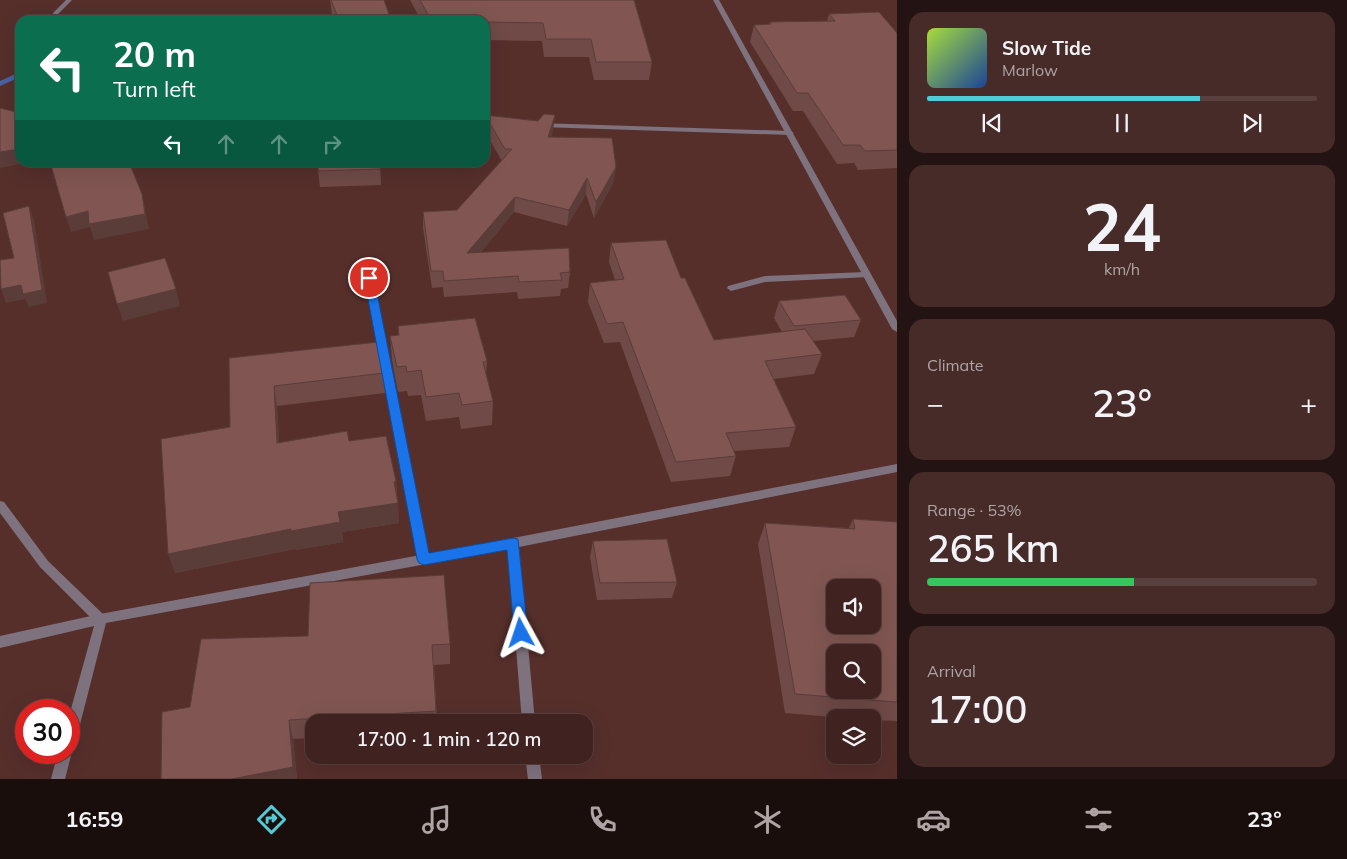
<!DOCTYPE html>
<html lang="en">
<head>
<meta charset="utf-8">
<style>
  :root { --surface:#402320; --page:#472b29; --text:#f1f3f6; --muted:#aea4a5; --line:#59403e; --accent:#52cbd9 }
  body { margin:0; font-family:Mulish,sans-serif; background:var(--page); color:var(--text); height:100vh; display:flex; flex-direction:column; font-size:19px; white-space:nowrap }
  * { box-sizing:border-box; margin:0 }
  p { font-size:16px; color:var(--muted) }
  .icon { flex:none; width:28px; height:28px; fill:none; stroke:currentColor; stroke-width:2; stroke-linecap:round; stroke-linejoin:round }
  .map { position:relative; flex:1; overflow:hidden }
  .sheet { display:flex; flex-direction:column; gap:12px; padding:12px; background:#231312; width:450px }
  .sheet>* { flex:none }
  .top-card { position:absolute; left:15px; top:15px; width:475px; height:152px; border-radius:15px; box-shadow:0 5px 20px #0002,0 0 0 1px var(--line); background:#0b6e4f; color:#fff; overflow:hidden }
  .fabs { position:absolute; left:826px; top:579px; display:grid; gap:10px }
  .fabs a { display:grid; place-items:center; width:55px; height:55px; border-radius:10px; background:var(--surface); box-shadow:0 5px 20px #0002,0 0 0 1px var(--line); font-size:25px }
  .speed { position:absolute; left:15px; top:699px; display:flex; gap:10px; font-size:25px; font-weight:700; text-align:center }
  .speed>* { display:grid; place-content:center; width:65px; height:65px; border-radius:50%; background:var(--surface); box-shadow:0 5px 20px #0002,0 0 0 1px var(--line); line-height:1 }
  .speed .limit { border:8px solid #d22; background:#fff; color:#111 }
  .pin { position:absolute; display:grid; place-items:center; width:42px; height:42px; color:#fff; margin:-21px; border:2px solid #fff; border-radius:50%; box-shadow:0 1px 5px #0007 }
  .me { position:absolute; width:55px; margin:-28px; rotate:355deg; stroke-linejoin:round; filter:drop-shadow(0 0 4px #0008) }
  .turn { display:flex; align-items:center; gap:18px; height:105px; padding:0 15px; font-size:22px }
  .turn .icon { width:65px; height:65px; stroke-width:2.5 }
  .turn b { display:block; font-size:35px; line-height:42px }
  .lanes { display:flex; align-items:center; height:48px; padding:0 15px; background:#0003; justify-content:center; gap:25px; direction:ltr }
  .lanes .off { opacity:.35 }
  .big { font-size:38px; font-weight:600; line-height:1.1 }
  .sheet .card { flex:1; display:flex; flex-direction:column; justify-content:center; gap:8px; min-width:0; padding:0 18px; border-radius:15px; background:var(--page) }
  .sheet .dial { align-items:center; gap:0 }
  .dial b { font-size:65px; line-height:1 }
  .song { display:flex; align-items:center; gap:15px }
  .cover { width:60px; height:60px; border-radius:8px; background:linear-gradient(135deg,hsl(80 70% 55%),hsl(220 70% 35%)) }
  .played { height:5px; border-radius:2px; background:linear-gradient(90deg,var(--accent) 70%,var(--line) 70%) }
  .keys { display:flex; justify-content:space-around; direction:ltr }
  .heat { display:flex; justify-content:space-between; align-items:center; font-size:28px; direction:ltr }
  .charge { height:8px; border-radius:4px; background:linear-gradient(90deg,#34c759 53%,var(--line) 0) }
  .trip { position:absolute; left:305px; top:714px; width:288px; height:50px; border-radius:15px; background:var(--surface); box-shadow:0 5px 20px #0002,0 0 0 1px var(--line); font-weight:600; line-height:50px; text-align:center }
  .tab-bar { display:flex; height:80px; justify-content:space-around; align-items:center; background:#1a0e0d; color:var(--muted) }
  .tab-bar .icon { width:35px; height:35px }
  .tab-bar .selected { color:var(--accent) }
  .tab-bar b { font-size:22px; color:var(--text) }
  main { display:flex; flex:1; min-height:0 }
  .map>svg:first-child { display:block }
</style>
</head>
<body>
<main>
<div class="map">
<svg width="897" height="779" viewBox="0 0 897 779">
  <rect width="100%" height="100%" fill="#562f2b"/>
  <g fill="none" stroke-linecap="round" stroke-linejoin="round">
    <!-- stream -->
    <path fill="#4862a3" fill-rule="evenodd" d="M 20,72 L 20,77 L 0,86 L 0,81 Z"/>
    <!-- service -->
    <path fill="#7f727f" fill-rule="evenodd" d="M 66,0 L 72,0 L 57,15 L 53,15 L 53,13 Z
      M 538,123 L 790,131 L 794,133 L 790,135 L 541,127 L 537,125 Z
      M 866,272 L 869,273 L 870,275 L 869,277 L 765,282 L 731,291 L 727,288 L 728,286 L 765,276 Z
      M 369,275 L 373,278 L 430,559 L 428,562 L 424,564 L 420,562 L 418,559 L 365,278 Z
      M 0,501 L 4,502 L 48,561 L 104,615 L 106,619 L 104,623 L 100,624 L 96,623 L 40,567 L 0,513 Z"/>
    <!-- minor -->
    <path fill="#7f727f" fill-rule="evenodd" d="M 713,0 L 719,0 L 897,321 L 897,332 L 892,329 Z
      M 897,464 L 897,472 L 519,547 L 535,722 L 522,722 L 508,549 L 106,623 L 76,740 L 74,745 L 69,746 L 69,716 L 94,626 L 0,648 L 0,636 L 100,614 L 513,538 Z
      M 69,747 L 72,752 L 65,779 L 51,779 L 58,752 L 69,752 Z
      M 525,755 L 539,755 L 542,779 L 528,779 Z"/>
  </g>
  <!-- wall -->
  <path fill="#6f4a47" d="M 330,0 L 391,20 L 334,20 L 332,15 Z
    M 410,0 L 634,0 L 652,62 L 649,80 L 594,80 L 589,57 L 544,57 L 542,41 L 485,40 L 485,20 L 421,20 Z
    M 829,14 L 897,33 L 897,168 L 858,170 L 854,163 L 837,164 L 803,111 L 793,111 L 750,42 L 754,25 L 769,25 L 770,22 L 827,21 Z
    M 555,115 L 553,130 L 551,137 L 616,167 L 613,183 L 594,218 L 586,194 L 567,226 L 514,212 L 481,252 L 570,272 L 568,288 L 561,289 L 560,296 L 518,299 L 517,292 L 444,297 L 443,287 L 432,288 L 423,228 L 423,212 L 457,210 L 502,161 L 485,132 L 485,116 L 538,121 Z
    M 319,162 L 380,162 L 381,185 L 320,187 L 318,171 Z
    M 392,162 L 436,162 L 436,164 L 392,164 Z
    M 611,243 L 681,278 L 714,340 L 782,332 L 774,318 L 779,301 L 861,320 L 854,337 L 813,341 L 822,354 L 814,374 L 773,379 L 796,427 L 789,447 L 734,451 L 736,456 L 730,476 L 671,482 L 620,342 L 604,343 L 588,302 L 590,283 L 615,280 L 609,262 Z
    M 398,326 L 487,361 L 486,375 L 493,401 L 492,425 L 461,429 L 459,417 L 426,421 L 421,395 L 408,396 L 407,391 L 398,392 L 392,360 L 390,336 L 398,335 Z
    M 229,358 L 384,373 L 385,393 L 277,406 L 279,442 L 349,441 L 396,481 L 399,523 L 342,532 L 343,542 L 295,550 L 295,549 L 175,573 L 230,427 Z
    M 853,519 L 897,522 L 897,721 L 872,720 L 872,718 L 844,718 L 785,713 L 758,544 L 765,523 L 849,528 Z
    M 593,541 L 677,582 L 672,598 L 597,600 L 590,557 Z
    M 201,639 L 450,644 L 450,664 L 434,665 L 437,722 L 314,722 L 314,738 L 293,739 L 297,779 L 161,779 L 190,707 Z"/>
  <!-- shaded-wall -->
  <path fill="#5a3c39" d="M 555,115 L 553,130 L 547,152 L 548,137 Z
    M 20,149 L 20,162 L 30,162 L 0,168 L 0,152 Z
    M 616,167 L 613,183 L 594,218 L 596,202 Z
    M 587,178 L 586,194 L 567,226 L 569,210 Z
    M 142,194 L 149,229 L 94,240 L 90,227 L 71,232 L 66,217 Z
    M 515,197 L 514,212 L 467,269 L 467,253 Z
    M 29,206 L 34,220 L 47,303 L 29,307 L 25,299 L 6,303 L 1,289 L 21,285 Z
    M 176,289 L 180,306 L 123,321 L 117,304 Z
    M 274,386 L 277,406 L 280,463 L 277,443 Z
    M 396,481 L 397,501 L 394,482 Z
    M 398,503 L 399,523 L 342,532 L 343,542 L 295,550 L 295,549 L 175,573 L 168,554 L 338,512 Z
    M 289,720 L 293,739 L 297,779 L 232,779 Z"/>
  <!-- building -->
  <path fill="#815652" stroke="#5a3c39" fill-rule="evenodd" d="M 331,0 L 384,0 L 391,20 L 339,20 Z
    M 420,0 L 634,0 L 652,62 L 596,62 L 591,39 L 546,39 L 543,23 L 485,22 L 485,20 L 431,20 Z
    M 879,12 L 897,33 L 897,150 L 865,151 L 860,145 L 843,145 L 808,93 L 797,93 L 754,25 L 771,24 L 770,22 L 835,21 L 829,14 Z
    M 0,108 L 20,113 L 20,149 L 0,152 Z
    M 544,114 L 555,115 L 548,137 L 612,138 L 616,167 L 596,202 L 587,178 L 569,210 L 515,197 L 467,253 L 569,248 L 570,272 L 560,273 L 562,280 L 519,282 L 518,276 L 444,281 L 443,271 L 431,271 L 423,212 L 457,210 L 512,149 L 505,149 L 485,115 L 538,121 Z
    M 50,162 L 129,162 L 142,194 L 145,214 L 89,224 L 88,211 L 66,217 Z
    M 319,162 L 380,162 L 380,169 L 318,171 Z
    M 29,206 L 42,290 L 23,294 L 21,285 L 1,289 L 0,260 L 14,258 L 3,213 Z
    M 666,240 L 681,278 L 685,278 L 714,340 L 805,329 L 822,354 L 765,361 L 796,427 L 726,433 L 736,456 L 676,462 L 623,322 L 607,324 L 590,283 L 624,279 L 611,243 Z
    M 165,258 L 176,289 L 117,304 L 108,272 Z
    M 845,295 L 861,320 L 794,326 L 779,301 Z
    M 475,318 L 487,361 L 483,362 L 493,401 L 462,405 L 459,393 L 426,397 L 421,370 L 407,372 L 406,366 L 397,367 L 390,336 L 399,335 L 398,326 Z
    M 378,342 L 384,373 L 274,386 L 277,443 L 347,431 L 349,441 L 386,436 L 396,481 L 394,482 L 398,503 L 338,512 L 340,522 L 291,531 L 291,529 L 168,554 L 161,439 L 230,427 L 229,358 Z
    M 853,519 L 897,522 L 897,702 L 795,694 L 765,523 L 855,529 ZM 835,588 L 872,588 L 872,625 L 835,625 ZM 835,652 L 872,652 L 872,690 L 835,690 Z
    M 667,539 L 677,582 L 600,583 L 593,541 Z
    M 444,575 L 450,644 L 432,645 L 436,711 L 289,720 L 293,767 L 232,779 L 161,779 L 162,712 L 190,707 L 201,639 L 308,636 L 310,583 Z"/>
  <!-- route -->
  <path fill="#1a73e8" stroke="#114b97" d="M 369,275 L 374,278 L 429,553 L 513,538 L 518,539 L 528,633 L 526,637 L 521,639 L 516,637 L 514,633 L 507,550 L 424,565 L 419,563 L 417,559 L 364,278 Z"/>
</svg>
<div class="fabs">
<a><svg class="icon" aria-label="sound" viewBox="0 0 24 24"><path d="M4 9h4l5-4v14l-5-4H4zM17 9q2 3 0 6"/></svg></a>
<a><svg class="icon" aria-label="search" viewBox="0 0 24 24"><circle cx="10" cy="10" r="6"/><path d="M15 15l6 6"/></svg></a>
<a><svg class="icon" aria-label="layers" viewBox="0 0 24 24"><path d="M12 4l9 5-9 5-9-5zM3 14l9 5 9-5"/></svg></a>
</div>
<div class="speed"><div class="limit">30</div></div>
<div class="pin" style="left:369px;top:278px;background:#d93025"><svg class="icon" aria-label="arrive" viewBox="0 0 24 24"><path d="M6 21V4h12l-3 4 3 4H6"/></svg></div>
<svg class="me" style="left:521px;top:633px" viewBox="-20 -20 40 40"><path d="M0-17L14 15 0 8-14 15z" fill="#1a73e8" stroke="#fff" stroke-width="4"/></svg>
<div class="trip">17:00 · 1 min · 120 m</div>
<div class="top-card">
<div class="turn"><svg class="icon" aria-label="left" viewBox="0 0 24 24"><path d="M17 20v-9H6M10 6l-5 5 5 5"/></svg><div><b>20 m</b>Turn left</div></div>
<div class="lanes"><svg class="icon" aria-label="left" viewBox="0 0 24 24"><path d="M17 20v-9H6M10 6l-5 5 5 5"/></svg><svg class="icon off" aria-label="ahead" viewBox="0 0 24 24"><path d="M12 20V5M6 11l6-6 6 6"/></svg><svg class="icon off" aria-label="ahead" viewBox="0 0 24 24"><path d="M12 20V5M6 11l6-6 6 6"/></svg><svg class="icon off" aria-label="right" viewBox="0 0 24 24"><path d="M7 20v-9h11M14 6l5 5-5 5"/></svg></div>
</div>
</div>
<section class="sheet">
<div class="card">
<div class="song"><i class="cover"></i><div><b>Slow Tide</b><p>Marlow</p></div></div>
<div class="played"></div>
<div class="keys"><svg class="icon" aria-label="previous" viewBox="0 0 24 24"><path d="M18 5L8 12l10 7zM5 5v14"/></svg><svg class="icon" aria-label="pause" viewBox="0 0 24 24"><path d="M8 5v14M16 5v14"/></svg><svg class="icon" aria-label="next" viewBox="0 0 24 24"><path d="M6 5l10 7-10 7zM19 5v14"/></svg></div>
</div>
<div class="card dial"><b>24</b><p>km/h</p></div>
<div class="card"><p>Climate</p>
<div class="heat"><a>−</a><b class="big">23°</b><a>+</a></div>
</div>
<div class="card"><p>Range · 53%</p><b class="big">265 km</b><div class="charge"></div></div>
<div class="card"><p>Arrival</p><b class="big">17:00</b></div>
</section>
</main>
<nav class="tab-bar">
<b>16:59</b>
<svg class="icon selected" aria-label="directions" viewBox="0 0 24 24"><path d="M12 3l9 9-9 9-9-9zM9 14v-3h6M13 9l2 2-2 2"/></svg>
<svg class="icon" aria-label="music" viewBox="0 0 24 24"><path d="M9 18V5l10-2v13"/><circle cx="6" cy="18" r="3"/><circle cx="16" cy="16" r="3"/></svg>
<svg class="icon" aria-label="phone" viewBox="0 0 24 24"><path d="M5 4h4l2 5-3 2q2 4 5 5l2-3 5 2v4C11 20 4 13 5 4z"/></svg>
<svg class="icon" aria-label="climate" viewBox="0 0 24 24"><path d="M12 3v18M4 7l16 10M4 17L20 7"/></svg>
<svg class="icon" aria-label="car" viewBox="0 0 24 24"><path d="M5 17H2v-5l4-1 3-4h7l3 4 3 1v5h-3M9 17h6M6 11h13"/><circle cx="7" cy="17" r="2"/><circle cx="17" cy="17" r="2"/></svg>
<svg class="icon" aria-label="filters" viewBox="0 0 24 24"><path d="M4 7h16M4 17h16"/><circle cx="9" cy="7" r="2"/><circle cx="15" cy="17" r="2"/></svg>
<b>23°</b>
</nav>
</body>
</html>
